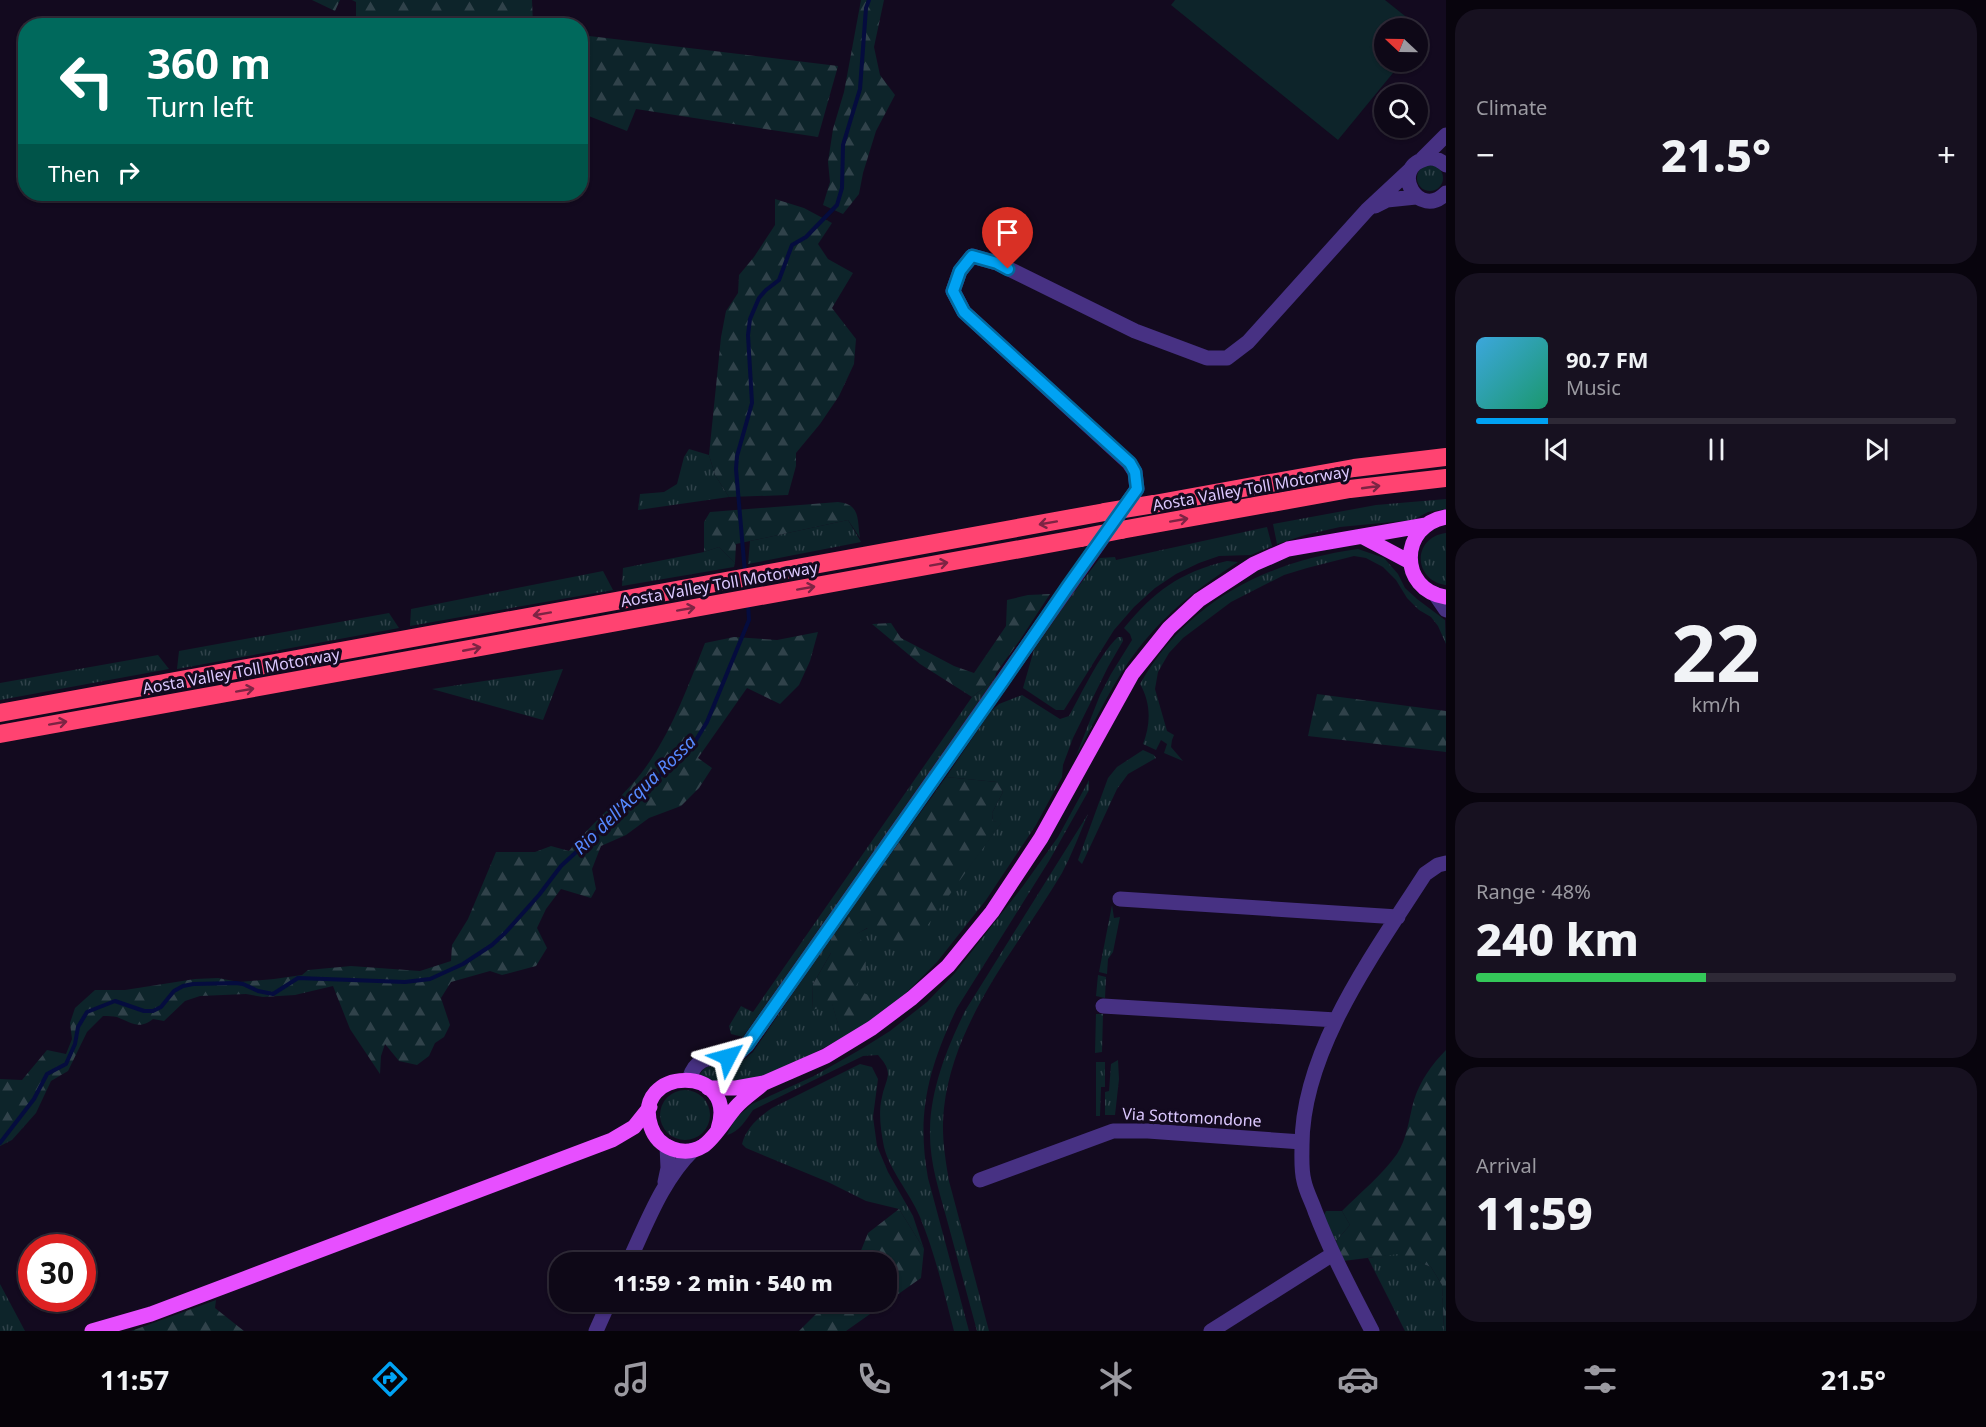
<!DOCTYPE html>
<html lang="en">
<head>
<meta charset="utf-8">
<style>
  :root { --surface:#0e0817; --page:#171120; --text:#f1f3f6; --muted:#9b9aa1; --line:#2e2936; --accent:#00a2f3 }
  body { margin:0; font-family:"Noto Sans",sans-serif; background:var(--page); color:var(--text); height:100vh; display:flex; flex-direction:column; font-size:22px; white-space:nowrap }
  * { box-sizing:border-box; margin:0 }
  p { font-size:20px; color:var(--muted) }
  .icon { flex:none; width:33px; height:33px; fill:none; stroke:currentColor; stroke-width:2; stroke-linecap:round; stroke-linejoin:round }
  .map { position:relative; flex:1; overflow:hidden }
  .sheet { display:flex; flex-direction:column; gap:9px; padding:9px; background:#08040d; width:540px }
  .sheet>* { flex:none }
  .banner { position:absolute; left:18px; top:18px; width:570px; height:183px; border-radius:24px; box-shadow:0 2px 4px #0004,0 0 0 2px var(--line); background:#00695c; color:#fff; overflow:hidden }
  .needle { width:39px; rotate:292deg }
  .fabs { position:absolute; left:1374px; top:18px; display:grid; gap:12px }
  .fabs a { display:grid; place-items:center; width:54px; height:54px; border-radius:50%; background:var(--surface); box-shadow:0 2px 4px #0004,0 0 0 2px var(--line); font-size:30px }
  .speed { position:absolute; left:18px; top:1234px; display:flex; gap:12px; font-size:30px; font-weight:700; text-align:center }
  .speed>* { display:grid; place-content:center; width:78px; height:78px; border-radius:50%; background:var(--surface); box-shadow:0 2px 4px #0004,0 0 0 2px var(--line); line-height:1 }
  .speed .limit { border:9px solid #d22; background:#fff; color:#111 }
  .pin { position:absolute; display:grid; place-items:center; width:51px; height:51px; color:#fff; margin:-62px -26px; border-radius:50% 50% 50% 0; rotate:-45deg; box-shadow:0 0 6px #0007 }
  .pin .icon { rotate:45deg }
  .me { position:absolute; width:66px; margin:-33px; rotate:51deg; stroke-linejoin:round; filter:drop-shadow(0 0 4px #0008) }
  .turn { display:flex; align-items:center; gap:21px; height:126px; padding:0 30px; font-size:27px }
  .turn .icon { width:78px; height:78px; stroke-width:2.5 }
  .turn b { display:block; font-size:42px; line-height:51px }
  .then { display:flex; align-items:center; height:57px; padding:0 30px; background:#0003; gap:12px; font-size:22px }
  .big { font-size:45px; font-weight:800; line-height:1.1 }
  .sheet .widget { flex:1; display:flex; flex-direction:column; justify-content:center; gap:9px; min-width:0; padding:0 21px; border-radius:24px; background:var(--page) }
  .sheet .dial { align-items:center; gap:0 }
  .dial b { font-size:78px; line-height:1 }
  .song { display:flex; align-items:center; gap:18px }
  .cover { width:72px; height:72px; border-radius:9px; background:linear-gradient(135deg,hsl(200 70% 55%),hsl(160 70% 35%)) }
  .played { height:6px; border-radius:3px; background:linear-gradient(90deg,var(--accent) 15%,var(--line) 15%) }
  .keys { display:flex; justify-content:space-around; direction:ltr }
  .heat { display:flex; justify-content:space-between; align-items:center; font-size:33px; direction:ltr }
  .charge { height:9px; border-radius:4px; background:linear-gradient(90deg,#34c759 48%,var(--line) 0) }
  .trip { position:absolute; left:549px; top:1252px; width:348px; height:60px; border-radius:24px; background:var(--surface); box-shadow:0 2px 4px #0004,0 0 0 2px var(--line); font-weight:800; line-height:60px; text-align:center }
  .tab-bar { display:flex; height:96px; justify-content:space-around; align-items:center; background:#060309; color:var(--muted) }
  .tab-bar .icon { width:42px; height:42px }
  .tab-bar .on { color:var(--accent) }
  .tab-bar b { font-size:27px; color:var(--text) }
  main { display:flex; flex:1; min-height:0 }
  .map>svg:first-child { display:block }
</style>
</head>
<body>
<main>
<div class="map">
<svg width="1446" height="1331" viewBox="0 0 1446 1331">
  <defs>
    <pattern id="grass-tufts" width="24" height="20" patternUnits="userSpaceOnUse" patternTransform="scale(1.5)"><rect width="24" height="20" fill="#0d242a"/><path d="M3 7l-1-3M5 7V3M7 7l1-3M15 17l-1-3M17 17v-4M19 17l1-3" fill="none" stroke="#30424a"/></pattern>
    <pattern id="forest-firs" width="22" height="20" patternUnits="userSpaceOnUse" patternTransform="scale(1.5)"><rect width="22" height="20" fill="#0d242a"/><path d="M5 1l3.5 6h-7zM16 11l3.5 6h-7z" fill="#30424a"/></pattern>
  </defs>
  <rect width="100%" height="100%" fill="#130a1f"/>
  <!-- grass -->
  <path fill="url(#grass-tufts)" d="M1417 178a13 13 0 1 1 26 0a13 13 0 1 1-26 0Z
    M 689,449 L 709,455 L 715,475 L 729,497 L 638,510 L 640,494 L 664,492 L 677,484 L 684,457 Z
    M 1446,499 L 1446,509 L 1428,512 L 1413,520 L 1340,527 L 1305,535 L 1277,544 L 1273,524 L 1376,505 Z
    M 848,520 L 861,542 L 748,564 L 750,541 Z
    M 1267,527 L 1272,546 L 1251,555 L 1219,556 L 1199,563 L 1176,574 L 1155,588 L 1134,607 L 1114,630 L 1064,710 L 1056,710 L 1023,688 L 1035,646 L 1077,588 L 1100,558 L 1115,557 L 1116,560 Z
    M 1446,533 L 1446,585 L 1445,585 C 1412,579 1413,537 1446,533 Z
    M 719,547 L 735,563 L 734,567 L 622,586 L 623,568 L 704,552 Z
    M 1358,549 L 1384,558 L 1398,574 L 1405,588 L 1417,599 L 1445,620 L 1446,644 L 1438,626 L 1431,617 L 1419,610 L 1407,598 L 1396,580 L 1383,567 L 1366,558 L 1354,556 L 1307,568 L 1284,575 L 1231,602 L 1183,638 L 1169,653 L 1158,672 L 1155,689 L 1167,731 L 1174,735 L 1172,740 L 1171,747 L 1183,761 L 1164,753 L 1167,744 L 1161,740 L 1156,750 L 1143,744 C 1151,724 1151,703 1140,684 C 1188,601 1265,562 1358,549 Z
    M 1227,561 L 1238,562 C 1199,587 1167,612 1138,649 C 1113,681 1096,720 1076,756 L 1100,695 L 1111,674 L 1132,640 L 1130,634 L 1124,628 C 1155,591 1178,573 1227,561 Z
    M 603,571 L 613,590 L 410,626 L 411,609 Z
    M 389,613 L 399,628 L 177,669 L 179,651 Z
    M 1118,637 L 1122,637 L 1123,641 L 1108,667 L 1073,738 L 1063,765 L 1062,777 L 1036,825 L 986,900 L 937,962 L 908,991 L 882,1014 L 850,1034 L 772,1075 L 733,1085 L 706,1080 L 700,1075 C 705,1062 715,1068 726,1067 C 737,1066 745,1059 753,1052 L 831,937 L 831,953 L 813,984 L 812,1009 L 832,1003 L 840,1030 L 854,989 L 856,934 L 958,882 L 1001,823 L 993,821 L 992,813 L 1003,792 L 997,782 L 946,777 L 991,711 L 999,704 L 1022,695 L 1060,719 L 1069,716 C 1082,693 1099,655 1118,637 Z
    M 158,655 L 169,669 L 0,700 L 0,683 Z
    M 563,669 L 543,720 L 432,689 Z
    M 995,679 L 985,698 L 743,1037 L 731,1034 L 729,1026 L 741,1006 L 753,1012 L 972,697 Z
    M 1143,750 L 1154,755 L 1156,758 L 1128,774 L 1117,789 L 1082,864 L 1078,860 L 1108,778 L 1117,767 Z
    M 1089,780 L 1089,790 L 1049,861 L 957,1008 C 929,1067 916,1113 928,1178 L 969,1331 L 954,1331 C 944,1293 935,1253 920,1217 C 910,1193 890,1171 884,1147 C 881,1131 878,1113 882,1097 C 883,1090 887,1082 888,1075 C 888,1066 883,1061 878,1055 L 863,1056 L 753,1110 C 746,1120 739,1132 727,1135 L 735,1119 L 752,1104 L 814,1076 L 863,1048 L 890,1031 L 927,1002 L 954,974 L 1023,886 L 1058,837 Z
    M 1088,814 C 1080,833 1072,854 1062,873 C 1018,947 954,1019 944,1108 C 941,1133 945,1157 949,1181 L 989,1331 L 977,1331 C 967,1294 957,1257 947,1220 C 939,1190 929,1161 930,1129 C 931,1088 947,1048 965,1011 Z
    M 1112,905 L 1114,918 L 1120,917 L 1113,952 L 1108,959 L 1107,974 L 1099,972 Z
    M 1098,975 L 1106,977 L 1105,998 L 1096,996 Z
    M 1096,1014 L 1103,1014 L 1102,1052 L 1095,1053 Z
    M 1118,1060 L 1119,1079 L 1115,1115 L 1105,1115 L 1105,1092 L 1109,1091 L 1111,1064 Z
    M 1096,1062 L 1105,1062 L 1105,1087 L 1101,1087 L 1100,1116 L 1096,1116 Z
    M 860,1064 L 872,1067 L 878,1079 L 873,1117 L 877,1146 L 888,1172 L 913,1216 L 924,1249 L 899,1209 L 866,1201 L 828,1182 L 746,1148 L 742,1144 C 746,1128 760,1116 772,1108 Z
    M660 1115a25 25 0 1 1 50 0a25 25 0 1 1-50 0Z
    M 1326,1211 L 1342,1211 L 1350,1225 L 1336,1241 L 1323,1217 Z
    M 1399,1253 L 1431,1267 L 1442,1285 L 1444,1331 L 1405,1331 L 1368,1258 Z
    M 0,1284 L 25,1331 L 0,1331 Z"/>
  <!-- forest -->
  <path fill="url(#forest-firs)" d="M 312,0 L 340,0 L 335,11 Z
    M 352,0 L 532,0 L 533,25 L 356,25 L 356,2 Z
    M 861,0 L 884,0 L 874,47 L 880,75 L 895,95 L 876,131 L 863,173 L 859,194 L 843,214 L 823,205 L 830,182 L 828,162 L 833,129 L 844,92 Z
    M 580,35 L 581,35 L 838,66 L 818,137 L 636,109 L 627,131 L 581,113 Z
    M 775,199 L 804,208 L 832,223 L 818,244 L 828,259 L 853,273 L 832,308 L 856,339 L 854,364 L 839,396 L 820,424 L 796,453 L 796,466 L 788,495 L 729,497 L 715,475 L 709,455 L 721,337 L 726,311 L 738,293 L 739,275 L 754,257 L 775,225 Z
    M 838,502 C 861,504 857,520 860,538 L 848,520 L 736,544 L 735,563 L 719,547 L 704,552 L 704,522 L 710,512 Z
    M 1050,594 L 1020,640 L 996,673 L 995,679 L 972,697 L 920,664 L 872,624 L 891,623 L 901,638 L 954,666 L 974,673 L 1006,626 L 1007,600 L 1028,595 Z
    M 818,632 L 810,661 L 799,685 L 780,704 L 747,688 L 698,758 L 712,768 L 699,788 L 681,806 L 649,818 L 626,835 L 601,846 L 592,869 L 596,889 L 591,898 L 561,889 L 546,909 L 537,928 L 547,948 L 536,966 L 502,975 L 490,971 L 451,982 L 441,998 L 450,1025 L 444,1037 L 435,1043 L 429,1056 L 417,1065 L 399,1061 L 385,1044 L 381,1056 L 380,1074 L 350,1029 L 333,986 L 295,995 L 263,997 L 246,994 L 200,996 L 185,1001 L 164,1021 L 153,1019 C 139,1030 132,1023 117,1017 C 113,1016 108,1016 103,1016 L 87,1032 L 68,1071 L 51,1081 L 36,1113 L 12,1140 L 0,1146 L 0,1079 L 22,1080 L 47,1050 L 66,1054 L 72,1039 L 70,1023 L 75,1008 L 95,990 L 125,990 L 195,979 L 218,978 L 239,982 L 274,979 L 302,975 L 308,970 L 351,966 L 420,971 L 451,961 L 452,945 L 468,919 L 496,852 L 535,852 L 551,846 L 569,851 C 594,820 628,794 650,761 C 674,725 689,684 705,643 L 734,637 L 777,640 Z
    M 1317,694 L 1446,711 L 1446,752 L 1308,736 Z
    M 946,777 L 997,782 L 1003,792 L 992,813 L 993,821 L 1002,822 L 909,951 L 867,928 L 857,934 L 865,946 L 866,971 L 854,989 L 871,996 L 872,1004 L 840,1031 L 832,1004 L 812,1010 L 813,984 L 831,953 L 831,937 Z
    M 1446,1050 L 1446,1331 L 1444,1331 L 1442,1285 L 1431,1267 L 1399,1254 L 1343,1261 L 1336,1241 L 1350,1225 L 1342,1211 C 1360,1193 1382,1175 1397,1154 C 1407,1139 1409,1118 1414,1100 C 1420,1081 1432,1064 1446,1050 Z
    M 899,1209 L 924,1249 L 921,1278 L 846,1331 L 799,1331 L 828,1302 L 886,1302 L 886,1263 L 856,1263 L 868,1233 Z
    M 216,1300 L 215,1308 L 244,1331 L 131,1331 Z"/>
  <!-- green -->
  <path fill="#0d242a" d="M 1175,0 L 1385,0 L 1425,32 L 1418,42 L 1418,28 L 1384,28 L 1384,62 L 1402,62 L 1338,140 L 1171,5 Z"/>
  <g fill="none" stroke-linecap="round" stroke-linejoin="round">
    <!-- stream -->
    <path stroke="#050c3e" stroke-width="4" d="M 745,573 L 736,469 L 737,456 L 752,403 L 748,335 L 750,319 L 759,298 L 766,290 L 779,280 L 792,245 L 806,237 L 837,205 L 842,188 L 843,145 L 860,89 L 866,8 L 869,0
      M 0,1143 L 34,1099 L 47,1074 L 66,1064 L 75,1044 L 78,1027 L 87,1012 L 115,1001 L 144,1011 L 153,1011 L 161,1007 L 174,991 L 183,986 L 193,984 L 236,983 L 243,984 L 258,991 L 273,994 L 298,978 L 405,982 L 430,979 L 463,964 L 492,945 L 505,933 L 539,895 L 561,866 L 693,745 L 707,722 L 749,620 L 748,604"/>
    <!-- minor -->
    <path stroke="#473183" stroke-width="15" d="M 1422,159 L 1446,135
      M 1446,165 C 1440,160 1433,156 1425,159 C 1389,169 1419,221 1446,193
      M 1375,206 L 1387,200 L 1416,197
      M 1435,594 L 1446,610
      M 1120,899 L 1398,917
      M 1103,1006 L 1336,1020
      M 689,1079 C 698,1052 715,1060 737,1055 L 747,1045 L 1137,489 L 1135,472 L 1129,463 L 964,312 L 953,291 L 960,271 L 972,256 L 997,263 L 1135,331 L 1207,358 L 1227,358 L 1248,342 L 1367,210 L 1411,169
      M 980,1180 L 1113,1131 L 1148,1131 L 1302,1142
      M 665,1182 L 668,1168 L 667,1146
      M 628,1263 C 646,1225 662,1180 693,1150
      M 596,1331 L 609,1302
      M 1211,1331 L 1333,1254
      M 1372,1331 C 1352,1292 1331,1253 1315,1211 C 1312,1202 1306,1191 1304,1181 C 1301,1170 1302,1157 1302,1145 C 1302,1050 1375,952 1425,874 L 1438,865 L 1446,863"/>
    <!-- major -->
    <path stroke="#e74fff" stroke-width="15" d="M 1446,517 C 1399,525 1398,590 1446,597
      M 1363,537 L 1410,562
      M 708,1088 L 736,1088 L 764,1083 L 826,1056 L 872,1028 L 912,998 L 948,966 L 992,912 L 1041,838 L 1132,674 L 1169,628 L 1199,600 L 1254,564 L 1288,549 L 1426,525
      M 718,1129 C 740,1063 630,1066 651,1127 C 658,1148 684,1158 703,1146 C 715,1138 726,1118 736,1107 C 744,1098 755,1091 764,1083
      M 92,1331 L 151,1314 L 612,1140 L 634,1127 L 650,1107"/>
    <!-- highway -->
    <path stroke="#ff4371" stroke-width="18" d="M 1154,504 L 1354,468 L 1446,457
      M 1121,530 L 1350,489 L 1446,478
      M 0,713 L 1105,512
      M 0,734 C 361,670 721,604 1081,538"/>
    <!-- highway-bridge -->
    <path stroke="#ff4371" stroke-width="18" d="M 1105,512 L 1154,504
      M 1081,538 L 1121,530"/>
  </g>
  <!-- one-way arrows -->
  <defs><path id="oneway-shaft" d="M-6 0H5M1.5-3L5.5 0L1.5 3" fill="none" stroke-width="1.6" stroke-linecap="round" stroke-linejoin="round" transform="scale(1.5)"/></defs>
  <g stroke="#7d2444">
    <use href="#oneway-shaft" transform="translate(1371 487) rotate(-8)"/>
    <use href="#oneway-shaft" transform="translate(1179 520) rotate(-10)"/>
    <use href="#oneway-shaft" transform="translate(1048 523) rotate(170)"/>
    <use href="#oneway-shaft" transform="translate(939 564) rotate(-10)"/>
    <use href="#oneway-shaft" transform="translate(806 588) rotate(-10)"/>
    <use href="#oneway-shaft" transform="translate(686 609) rotate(-10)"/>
    <use href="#oneway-shaft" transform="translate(542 614) rotate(170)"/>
    <use href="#oneway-shaft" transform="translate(472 649) rotate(-11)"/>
    <use href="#oneway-shaft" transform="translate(245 690) rotate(-10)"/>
    <use href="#oneway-shaft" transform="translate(58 723) rotate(-10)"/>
  </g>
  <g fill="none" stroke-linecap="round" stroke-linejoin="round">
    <!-- route casing -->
    <g stroke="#00699e" stroke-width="15">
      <path id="route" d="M 728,1057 L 736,1055 L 747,1045 L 1003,681 L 1068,586 L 1137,489 L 1135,472 L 1130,463 L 964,312 L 953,291 L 960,271 L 972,256 L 997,263 L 1008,269"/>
    </g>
    <!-- route -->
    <use href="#route" stroke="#00a2f3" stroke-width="10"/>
  </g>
  <g text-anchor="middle" stroke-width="6" stroke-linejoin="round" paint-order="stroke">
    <!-- street labels -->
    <g font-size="16" fill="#dcc8ff" stroke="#130a1f">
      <text transform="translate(1251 488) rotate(-10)" y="6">Aosta Valley Toll Motorway</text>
      <text transform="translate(719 584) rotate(-10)" y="6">Aosta Valley Toll Motorway</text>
      <text transform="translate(241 671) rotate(-10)" y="6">Aosta Valley Toll Motorway</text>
      <text transform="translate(1192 1117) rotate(3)" y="6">Via Sottomondone</text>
    </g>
    <!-- water labels -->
    <g font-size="18" font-style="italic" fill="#5689ff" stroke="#130a1f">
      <text transform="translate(635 795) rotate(-44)" y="6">Rio dell'Acqua Rossa</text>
    </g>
  </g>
</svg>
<div class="fabs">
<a><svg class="needle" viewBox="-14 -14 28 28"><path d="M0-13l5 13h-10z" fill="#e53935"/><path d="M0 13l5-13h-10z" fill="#9b9aa1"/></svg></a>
<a><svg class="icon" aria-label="search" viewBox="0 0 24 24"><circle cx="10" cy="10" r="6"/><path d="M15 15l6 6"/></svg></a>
</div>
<div class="speed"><div class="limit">30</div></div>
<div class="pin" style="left:1008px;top:269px;background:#d93025"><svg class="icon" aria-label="arrive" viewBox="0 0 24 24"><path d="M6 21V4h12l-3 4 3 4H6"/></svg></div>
<svg class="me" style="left:728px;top:1057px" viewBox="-20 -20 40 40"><path d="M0-17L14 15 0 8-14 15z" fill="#00a2f3" stroke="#fff" stroke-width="4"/></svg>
<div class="trip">11:59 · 2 min · 540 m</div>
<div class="banner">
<div class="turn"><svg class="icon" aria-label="left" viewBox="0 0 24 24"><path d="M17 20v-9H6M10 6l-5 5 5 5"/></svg><div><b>360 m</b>Turn left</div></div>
<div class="then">Then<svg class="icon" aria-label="right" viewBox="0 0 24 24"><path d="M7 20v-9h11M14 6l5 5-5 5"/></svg></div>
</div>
</div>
<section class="sheet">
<div class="widget"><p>Climate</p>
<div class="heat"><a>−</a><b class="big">21.5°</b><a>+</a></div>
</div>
<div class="widget">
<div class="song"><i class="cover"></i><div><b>90.7 FM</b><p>Music</p></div></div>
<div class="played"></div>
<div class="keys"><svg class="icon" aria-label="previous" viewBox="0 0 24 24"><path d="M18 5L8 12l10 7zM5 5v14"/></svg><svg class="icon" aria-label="pause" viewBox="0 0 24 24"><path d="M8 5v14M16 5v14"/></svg><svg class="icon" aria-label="next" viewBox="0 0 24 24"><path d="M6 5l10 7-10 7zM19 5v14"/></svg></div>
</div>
<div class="widget dial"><b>22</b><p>km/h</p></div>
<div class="widget"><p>Range · 48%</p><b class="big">240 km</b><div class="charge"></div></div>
<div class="widget"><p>Arrival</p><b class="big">11:59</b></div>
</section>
</main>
<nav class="tab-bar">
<b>11:57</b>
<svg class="icon on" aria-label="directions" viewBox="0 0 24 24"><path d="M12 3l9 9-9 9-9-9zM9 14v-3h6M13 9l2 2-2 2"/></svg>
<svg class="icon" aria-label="music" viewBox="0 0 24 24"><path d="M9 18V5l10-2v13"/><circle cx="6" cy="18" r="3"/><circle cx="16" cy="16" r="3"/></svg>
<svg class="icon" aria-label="phone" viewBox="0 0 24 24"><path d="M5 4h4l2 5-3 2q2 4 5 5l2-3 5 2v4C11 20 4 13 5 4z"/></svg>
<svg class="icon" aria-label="climate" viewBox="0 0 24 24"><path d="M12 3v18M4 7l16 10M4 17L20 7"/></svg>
<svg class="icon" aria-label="car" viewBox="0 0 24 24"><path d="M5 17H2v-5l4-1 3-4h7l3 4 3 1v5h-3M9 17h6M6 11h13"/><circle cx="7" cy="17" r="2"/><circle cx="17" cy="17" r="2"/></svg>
<svg class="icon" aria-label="filters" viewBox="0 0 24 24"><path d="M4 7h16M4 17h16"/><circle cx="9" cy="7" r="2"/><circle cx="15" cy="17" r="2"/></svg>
<b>21.5°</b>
</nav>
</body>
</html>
